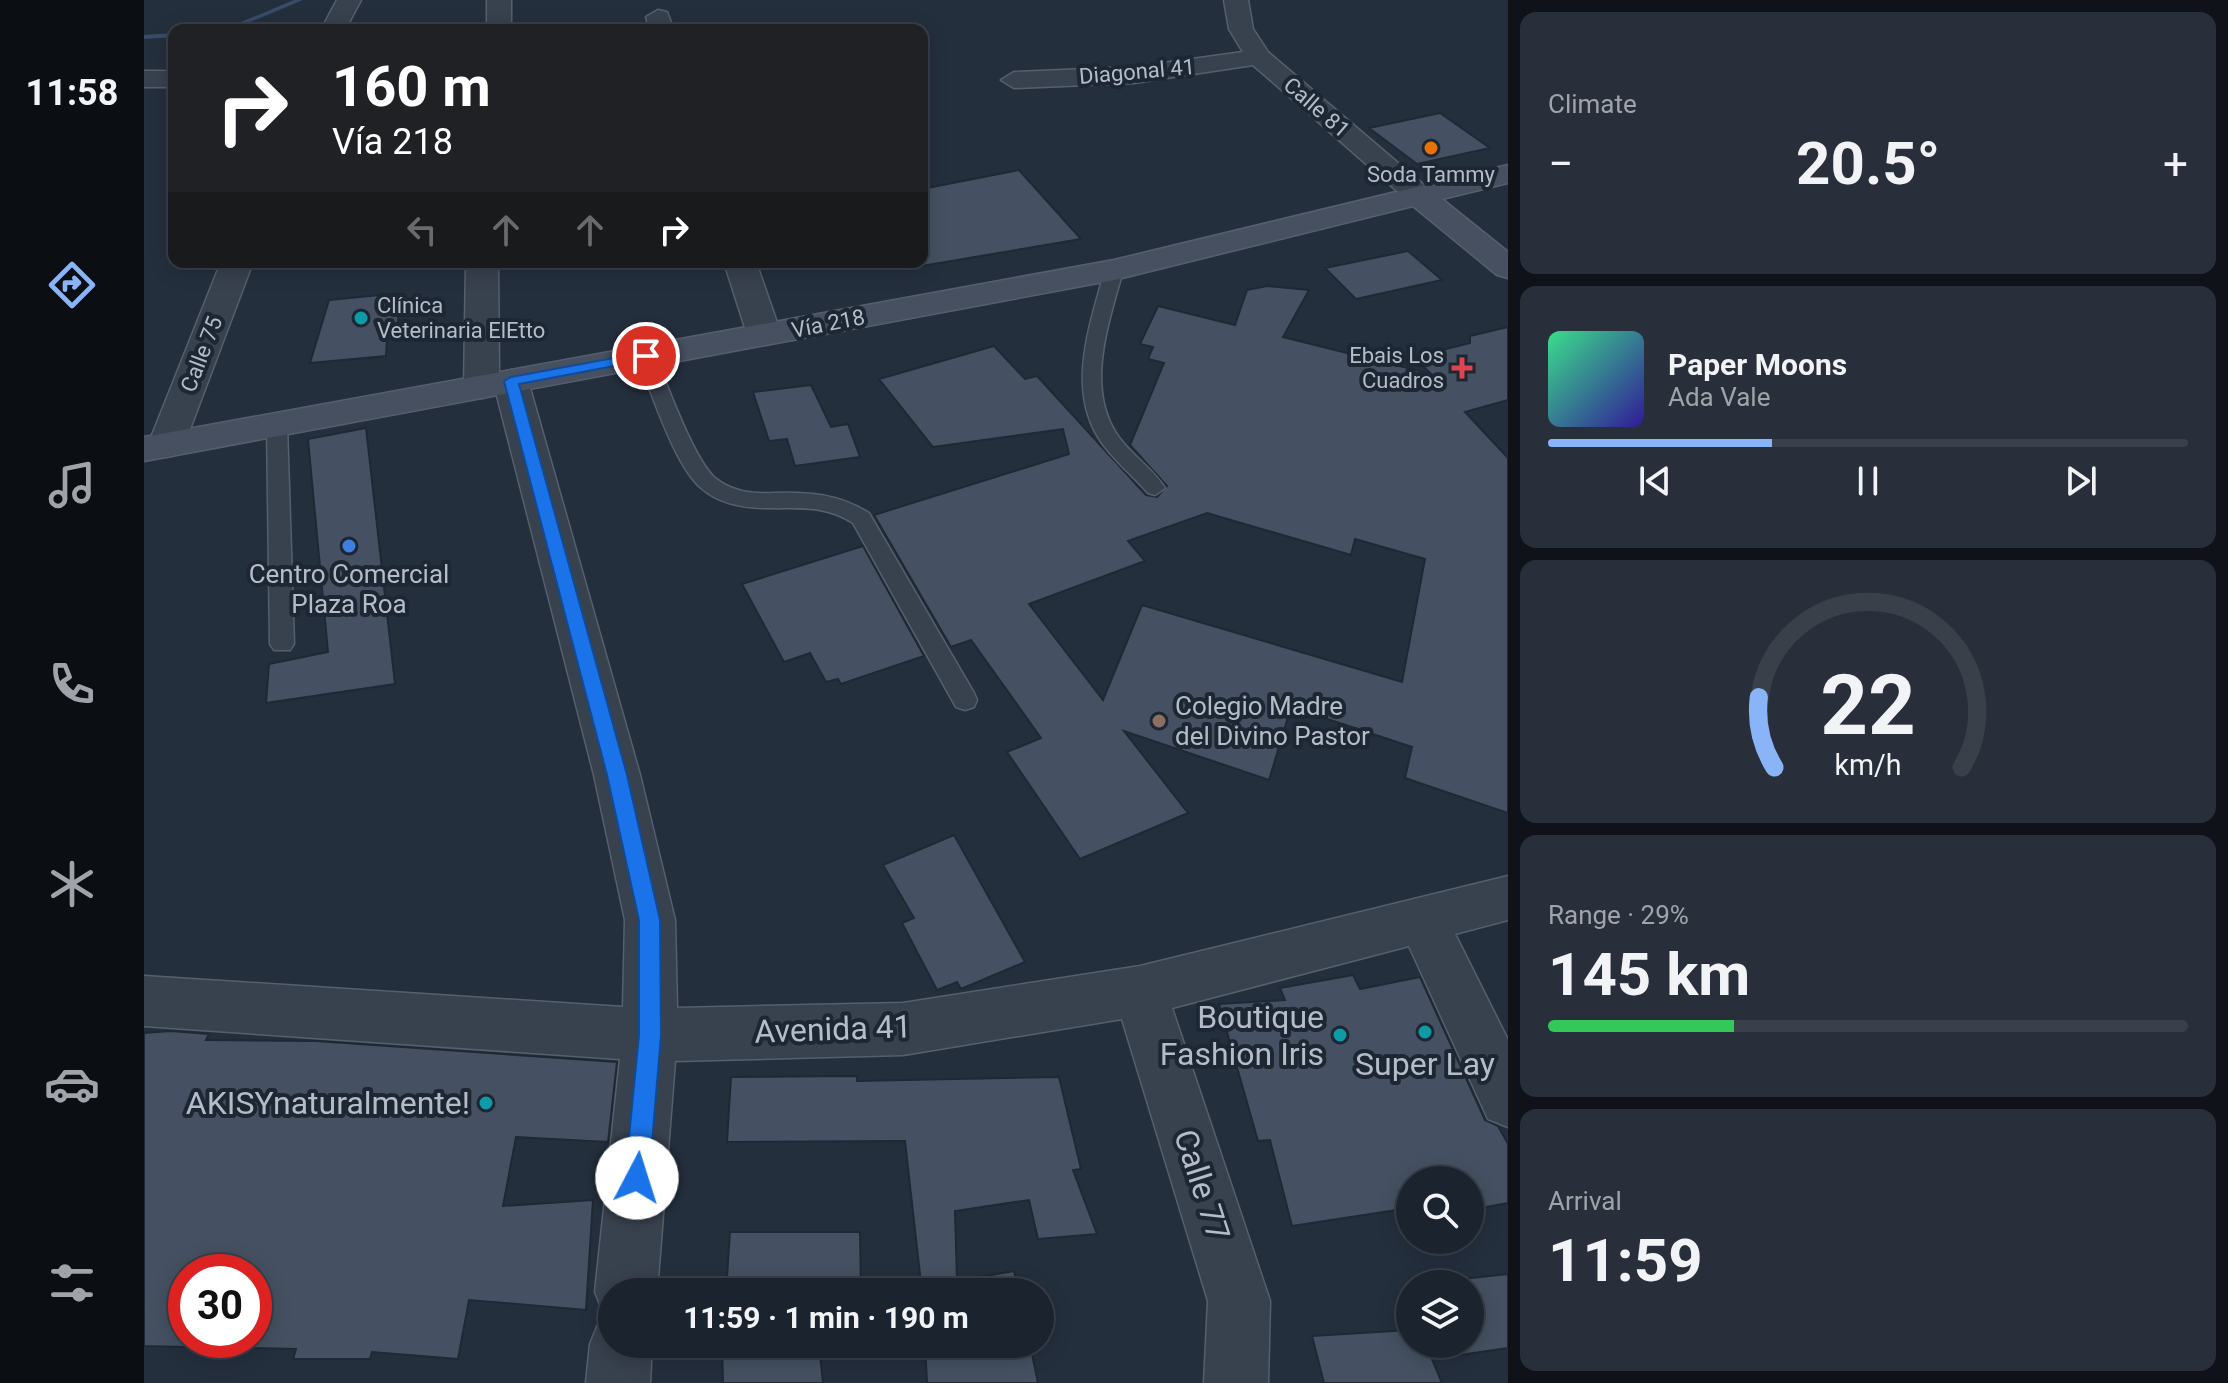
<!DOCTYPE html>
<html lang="en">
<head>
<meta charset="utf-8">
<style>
  :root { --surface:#1b232e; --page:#282f3a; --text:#f1f3f6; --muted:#a0a4aa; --line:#39404a; --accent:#8ab4f8 }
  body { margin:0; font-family:Roboto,sans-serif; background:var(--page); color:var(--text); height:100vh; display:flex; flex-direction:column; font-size:30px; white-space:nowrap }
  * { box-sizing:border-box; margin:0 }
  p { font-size:26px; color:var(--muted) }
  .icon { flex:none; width:44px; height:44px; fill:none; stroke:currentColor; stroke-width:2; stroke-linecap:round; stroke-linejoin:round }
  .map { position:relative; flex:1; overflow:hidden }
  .side { display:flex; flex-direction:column; gap:12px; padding:12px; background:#0f1319; width:720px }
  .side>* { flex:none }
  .banner { position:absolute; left:24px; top:24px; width:760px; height:244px; border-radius:16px; box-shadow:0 4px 20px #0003,0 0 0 2px var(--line); background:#202124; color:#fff; overflow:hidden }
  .buttons { position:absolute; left:1252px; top:1166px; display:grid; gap:16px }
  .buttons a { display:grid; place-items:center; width:88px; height:88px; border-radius:50%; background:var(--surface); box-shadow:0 4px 20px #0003,0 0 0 2px var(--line); font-size:40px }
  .speed { position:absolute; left:24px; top:1254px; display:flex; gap:16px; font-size:40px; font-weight:700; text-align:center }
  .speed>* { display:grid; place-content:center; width:104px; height:104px; border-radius:50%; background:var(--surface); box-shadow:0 4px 20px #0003,0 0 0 2px var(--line); line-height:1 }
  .speed .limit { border:12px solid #d22; background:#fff; color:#111 }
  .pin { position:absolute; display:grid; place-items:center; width:68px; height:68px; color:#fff; margin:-34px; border:4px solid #fff; border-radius:50%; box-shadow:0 2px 8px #0007 }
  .me { position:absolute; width:88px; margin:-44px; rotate:5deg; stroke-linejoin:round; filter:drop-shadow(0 0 6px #0008) }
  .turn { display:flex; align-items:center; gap:28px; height:168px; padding:0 32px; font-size:36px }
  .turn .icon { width:104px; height:104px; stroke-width:2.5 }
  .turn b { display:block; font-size:56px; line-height:68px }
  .lanes { display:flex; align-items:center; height:76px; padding:0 32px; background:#0003; justify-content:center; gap:40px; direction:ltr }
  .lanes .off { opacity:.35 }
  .big { font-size:60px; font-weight:700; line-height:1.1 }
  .side .card { flex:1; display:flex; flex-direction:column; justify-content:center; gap:12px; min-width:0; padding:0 28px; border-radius:16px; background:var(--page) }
  .side .dial { align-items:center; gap:0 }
  .dial svg { height:208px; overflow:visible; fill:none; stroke:var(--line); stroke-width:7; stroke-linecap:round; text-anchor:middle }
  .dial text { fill:var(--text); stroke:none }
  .song { display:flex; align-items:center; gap:24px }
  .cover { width:96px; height:96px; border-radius:12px; background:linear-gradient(135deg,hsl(150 70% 55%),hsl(250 70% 35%)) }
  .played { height:8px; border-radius:4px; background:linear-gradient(90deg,var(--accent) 35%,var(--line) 35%) }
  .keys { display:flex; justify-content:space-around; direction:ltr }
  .heat { display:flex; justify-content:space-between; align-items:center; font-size:44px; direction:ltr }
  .charge { height:12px; border-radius:6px; background:linear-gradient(90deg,#34c759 29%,var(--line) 0) }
  .trip { position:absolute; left:454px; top:1278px; width:456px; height:80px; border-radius:40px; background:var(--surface); box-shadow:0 4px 20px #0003,0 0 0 2px var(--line); font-weight:700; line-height:80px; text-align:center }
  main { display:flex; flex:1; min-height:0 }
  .dock { display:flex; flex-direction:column; width:144px; justify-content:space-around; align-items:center; background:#0b0e12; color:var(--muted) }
  .dock .icon { width:56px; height:56px }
  .dock .active { color:var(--accent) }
  .dock b { font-size:36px; color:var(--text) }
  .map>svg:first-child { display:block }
</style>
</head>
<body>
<main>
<nav class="dock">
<b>11:58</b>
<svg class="icon active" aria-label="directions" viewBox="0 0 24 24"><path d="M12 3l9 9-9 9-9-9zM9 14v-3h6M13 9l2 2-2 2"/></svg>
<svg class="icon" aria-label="music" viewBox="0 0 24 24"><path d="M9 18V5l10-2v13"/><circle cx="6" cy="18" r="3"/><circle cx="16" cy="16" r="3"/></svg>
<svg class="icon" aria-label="phone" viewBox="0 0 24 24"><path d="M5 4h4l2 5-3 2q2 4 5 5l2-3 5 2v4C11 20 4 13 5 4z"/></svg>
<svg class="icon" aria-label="climate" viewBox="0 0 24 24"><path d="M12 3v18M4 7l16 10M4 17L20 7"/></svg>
<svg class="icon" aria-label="car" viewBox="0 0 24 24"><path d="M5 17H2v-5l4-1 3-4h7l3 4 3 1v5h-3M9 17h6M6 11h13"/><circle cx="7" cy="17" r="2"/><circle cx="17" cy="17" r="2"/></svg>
<svg class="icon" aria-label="filters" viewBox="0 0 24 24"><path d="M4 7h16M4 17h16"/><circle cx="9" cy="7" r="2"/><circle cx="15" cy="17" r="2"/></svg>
</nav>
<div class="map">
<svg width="1364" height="1383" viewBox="0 0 1364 1383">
  <rect width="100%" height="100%" fill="#242f3e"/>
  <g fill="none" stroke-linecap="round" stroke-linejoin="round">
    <!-- stream -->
    <path fill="#394c67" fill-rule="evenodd" d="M 150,0 L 159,0 L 87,30 L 78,30 Z
      M 30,33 L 30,37 L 0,39 L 0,35 Z"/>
  </g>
  <!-- building -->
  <path fill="#455162" stroke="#1f2835" stroke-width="2" fill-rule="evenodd" d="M 1296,113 L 1346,148 L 1273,164 L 1225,128 Z
    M 875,170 L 937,239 L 778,266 L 778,189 Z
    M 1264,251 L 1298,280 L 1212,299 L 1181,268 Z
    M 1123,286 L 1165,290 L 1139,337 L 1287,374 L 1270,357 L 1326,343 L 1326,336 L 1364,327 L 1364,400 L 1321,412 L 1364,458 L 1364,813 L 1261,778 L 1268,747 L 1147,707 L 1125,780 L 980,731 L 1044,813 L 936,859 L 863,752 L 897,738 L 827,640 L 807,647 L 730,515 L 925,454 L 919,429 L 789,447 L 735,379 L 850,346 L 881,379 L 893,376 L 1002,495 L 1013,497 L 1023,486 L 986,445 L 1020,363 L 1004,359 L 1009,347 L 996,344 L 1014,306 L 1091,325 L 1103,290 ZM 1063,513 L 1207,555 L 1211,539 L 1281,559 L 1258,682 L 998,605 L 959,700 L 885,604 L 1001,561 L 984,541 Z
    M 256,293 L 253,336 L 243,336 L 242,356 L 166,363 L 185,300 Z
    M 667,385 L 687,427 L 704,424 L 716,457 L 651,466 L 643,439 L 625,441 L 609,392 Z
    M 222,428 L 251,684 L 122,703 L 125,664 L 184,652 L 164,439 Z
    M 719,546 L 780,656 L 697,684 L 694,679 L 682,682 L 666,653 L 640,662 L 598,584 Z
    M 810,835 L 881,962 L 817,989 L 813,982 L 793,990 L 758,923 L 770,918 L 739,865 Z
    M 1209,975 L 1216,989 L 1276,977 L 1341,1120 L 1354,1126 L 1364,1144 L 1364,1203 L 1326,1210 L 1326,1180 L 1266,1180 L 1266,1208 L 1148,1226 L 1126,1140 L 1114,1141 L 1075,1004 L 1141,1000 L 1136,988 Z
    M 26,1031 L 65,1034 L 62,1040 L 172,1041 L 473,1062 L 464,1142 L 372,1137 L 359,1206 L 449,1200 L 442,1310 L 325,1300 L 314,1359 L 228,1352 L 226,1359 L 149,1359 L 152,1349 L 110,1348 L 110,1272 L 42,1272 L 42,1347 L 0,1346 L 0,1033 Z
    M 713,1076 L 713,1081 L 915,1077 L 937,1169 L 929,1170 L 953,1234 L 894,1239 L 885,1200 L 811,1211 L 813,1281 L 870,1271 L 875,1292 L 778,1292 L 761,1141 L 583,1142 L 587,1077 Z
    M 586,1232 L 716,1232 L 717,1292 L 582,1292 Z
    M 1364,1274 L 1364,1348 L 1288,1359 L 1298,1383 L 1180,1383 L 1168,1336 L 1266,1330 L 1266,1344 L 1326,1344 L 1326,1284 L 1282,1283 Z
    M 578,1344 L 675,1344 L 679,1383 L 579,1383 Z
    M 781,1344 L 886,1344 L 894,1383 L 783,1383 Z"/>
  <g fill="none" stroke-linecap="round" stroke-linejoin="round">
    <!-- service casing -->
    <g stroke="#565f6c" stroke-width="3">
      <path id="service" d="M 970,265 L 979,270 C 966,320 941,384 972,433 C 985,454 1008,467 1021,488 L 1011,495 L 1004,493 C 989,476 971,461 958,443 C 921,391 946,325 961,270 Z
        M 502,350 L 511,356 C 524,386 549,458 571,478 C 588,492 609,494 630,493 C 665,492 694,494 725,513 L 830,693 L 833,700 L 830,707 L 821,710 L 812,707 L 709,523 C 679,504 654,509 621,508 C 599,508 574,503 557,488 C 531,465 511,401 497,368 L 493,356 Z
        M 133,419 L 143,425 L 150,644 L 146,650 L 130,650 L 126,644 L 123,425 Z"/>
    </g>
    <!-- minor casing -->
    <g stroke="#565f6c" stroke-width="3">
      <path id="minor" d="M 193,0 L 217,0 L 201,30 L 177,30 Z
        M 343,0 L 367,0 L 367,30 L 343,30 Z
        M 1080,0 L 1104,0 L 1109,29 L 1124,52 L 1288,192 L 1293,198 L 1288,204 L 1268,204 L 1109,65 L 990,83 L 870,88 L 857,80 L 870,72 L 990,67 L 1099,52 L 1085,29 Z
        M 514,10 L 523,12 L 530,30 L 506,30 L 502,17 Z
        M 0,71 L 30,71 L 30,87 L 0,87 Z
        M 77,262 L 109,262 L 40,445 L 35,454 L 22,457 L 9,454 L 4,445 Z
        M 322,262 L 354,262 L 355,373 L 367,370 L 379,373 L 384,381 L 496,775 L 531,920 L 533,1008 L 759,1003 L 996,966 L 1364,876 L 1364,920 L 1311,934 L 1364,1040 L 1364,1127 L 1344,1119 L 1265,946 L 1028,1008 L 1126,1301 L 1124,1383 L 1060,1383 L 1064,1301 L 978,1019 L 759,1055 L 531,1061 L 513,1292 L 468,1292 L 468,1344 L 508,1344 L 506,1383 L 442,1383 L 446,1344 L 455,1322 L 467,1317 L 460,1314 L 451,1292 L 476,1059 L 0,1026 L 0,976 L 479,1007 L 481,920 L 450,775 L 352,392 L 338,398 L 326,395 L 320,387 Z
        M 580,262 L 612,262 L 637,334 L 632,341 L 620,344 L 608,341 L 603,334 Z"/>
    </g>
    <!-- secondary casing -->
    <g stroke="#565f6c" stroke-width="3">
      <path id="secondary" d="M 1364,165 L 1364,183 L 1298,199 L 1364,252 L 1364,278 L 1353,275 L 1269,206 L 970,280 L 0,461 L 0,437 L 970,260 Z"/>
    </g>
    <!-- service -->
    <use href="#service" fill="#38414e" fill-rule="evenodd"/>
    <!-- minor -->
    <use href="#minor" fill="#38414e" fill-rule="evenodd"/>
    <!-- secondary -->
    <use href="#secondary" fill="#465061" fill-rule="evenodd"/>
  </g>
  <!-- route -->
  <path fill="#1a73e8" stroke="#114b97" stroke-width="2" d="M 502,352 L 509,356 L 507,359 L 375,384 L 483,775 L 516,920 L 517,1035 L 505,1178 L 502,1186 L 493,1190 L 484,1186 L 481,1178 L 495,1035 L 495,920 L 463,775 L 360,381 L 367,377 Z"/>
  <!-- markers -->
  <circle fill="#e8710a" stroke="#1d2633" stroke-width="3" cx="1287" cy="148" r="8"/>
  <g fill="#0f9aa8" stroke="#1d2633" stroke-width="3">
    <circle cx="217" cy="318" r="8"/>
    <circle cx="1281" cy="1032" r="8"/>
    <circle cx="1196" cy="1035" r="8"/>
    <circle cx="342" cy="1103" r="8"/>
  </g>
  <path fill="#e0444e" stroke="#1d2633" stroke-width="3" d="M1314 356h8v8h8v8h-8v8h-8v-8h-8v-8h8z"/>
  <circle fill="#3f7fe0" stroke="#1d2633" stroke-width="3" cx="205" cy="546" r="8"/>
  <circle fill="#8d6e63" stroke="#1d2633" stroke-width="3" cx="1015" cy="721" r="8"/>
  <g text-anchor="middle" stroke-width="8" stroke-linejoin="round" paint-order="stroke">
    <!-- far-street labels -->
    <g font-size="22" fill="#b4bcc9" stroke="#1d2633">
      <text transform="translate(993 71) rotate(-5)" y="8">Diagonal 41</text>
      <text transform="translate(1173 107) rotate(41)" y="8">Calle 81</text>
      <text transform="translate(684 323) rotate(-11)" y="8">Vía 218</text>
      <text transform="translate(57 354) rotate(-69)" y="8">Calle 75</text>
    </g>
    <!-- far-poi labels -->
    <g font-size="22" fill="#b4bcc9" stroke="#1d2633">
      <text x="1287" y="182">Soda Tammy</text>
      <text x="233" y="313" text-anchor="start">Clínica<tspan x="233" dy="25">Veterinaria ElEtto</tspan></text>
      <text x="1300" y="363" text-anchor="end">Ebais Los<tspan x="1300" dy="25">Cuadros</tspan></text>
    </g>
    <!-- poi labels -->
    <g font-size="26" fill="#b4bcc9" stroke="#1d2633">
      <text x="205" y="583">Centro Comercial<tspan x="205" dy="30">Plaza Roa</tspan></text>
      <text x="1031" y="715" text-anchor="start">Colegio Madre<tspan x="1031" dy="30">del Divino Pastor</tspan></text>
    </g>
    <!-- near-poi labels -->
    <g font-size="32" fill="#b4bcc9" stroke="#1d2633" text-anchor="end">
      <text x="1180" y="1028">Boutique<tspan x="1180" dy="37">Fashion Iris</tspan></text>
      <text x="1281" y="1075" text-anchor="middle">Super Lay</text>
      <text x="326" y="1114">AKISYnaturalmente!</text>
    </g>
    <!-- near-street labels -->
    <g font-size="32" fill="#b4bcc9" stroke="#1d2633">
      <text transform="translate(689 1029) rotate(-2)" y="11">Avenida 41</text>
      <text transform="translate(1058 1185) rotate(72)" y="11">Calle 77</text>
    </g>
  </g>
</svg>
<div class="buttons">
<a><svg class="icon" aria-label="search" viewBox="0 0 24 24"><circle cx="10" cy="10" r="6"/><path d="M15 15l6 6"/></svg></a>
<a><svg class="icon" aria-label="layers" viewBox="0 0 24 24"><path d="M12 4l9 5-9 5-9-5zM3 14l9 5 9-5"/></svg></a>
</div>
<div class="speed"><div class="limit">30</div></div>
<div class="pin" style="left:502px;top:356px;background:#d93025"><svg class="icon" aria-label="arrive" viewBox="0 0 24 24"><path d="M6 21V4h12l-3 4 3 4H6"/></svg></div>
<svg class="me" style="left:493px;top:1178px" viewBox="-20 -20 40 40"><circle r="19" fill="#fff"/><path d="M0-13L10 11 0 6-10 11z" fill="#1a73e8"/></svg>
<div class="trip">11:59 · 1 min · 190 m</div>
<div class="banner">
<div class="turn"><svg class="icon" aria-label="right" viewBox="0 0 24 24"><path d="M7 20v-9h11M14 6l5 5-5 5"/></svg><div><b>160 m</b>Vía 218</div></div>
<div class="lanes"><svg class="icon off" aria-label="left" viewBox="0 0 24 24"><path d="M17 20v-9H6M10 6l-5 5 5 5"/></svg><svg class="icon off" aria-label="ahead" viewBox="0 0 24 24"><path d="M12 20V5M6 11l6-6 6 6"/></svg><svg class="icon off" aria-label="ahead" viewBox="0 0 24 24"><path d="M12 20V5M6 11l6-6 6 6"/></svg><svg class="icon" aria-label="right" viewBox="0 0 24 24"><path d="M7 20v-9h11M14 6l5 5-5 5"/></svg></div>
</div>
</div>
<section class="side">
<div class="card"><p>Climate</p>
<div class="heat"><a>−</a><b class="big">20.5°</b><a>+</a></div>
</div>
<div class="card">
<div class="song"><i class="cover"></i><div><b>Paper Moons</b><p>Ada Vale</p></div></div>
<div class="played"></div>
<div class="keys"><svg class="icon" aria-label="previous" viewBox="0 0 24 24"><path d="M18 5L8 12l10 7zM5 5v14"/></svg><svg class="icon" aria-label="pause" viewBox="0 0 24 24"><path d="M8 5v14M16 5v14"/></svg><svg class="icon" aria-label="next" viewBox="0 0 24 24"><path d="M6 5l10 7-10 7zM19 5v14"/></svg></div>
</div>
<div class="card dial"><svg viewBox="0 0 100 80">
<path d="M14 69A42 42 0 1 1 86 69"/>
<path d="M14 69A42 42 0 0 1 8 42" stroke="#8ab4f8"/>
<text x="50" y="56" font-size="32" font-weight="700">22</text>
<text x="50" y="72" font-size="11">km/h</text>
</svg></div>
<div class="card"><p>Range · 29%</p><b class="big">145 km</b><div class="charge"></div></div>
<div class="card"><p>Arrival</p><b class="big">11:59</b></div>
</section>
</main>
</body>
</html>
